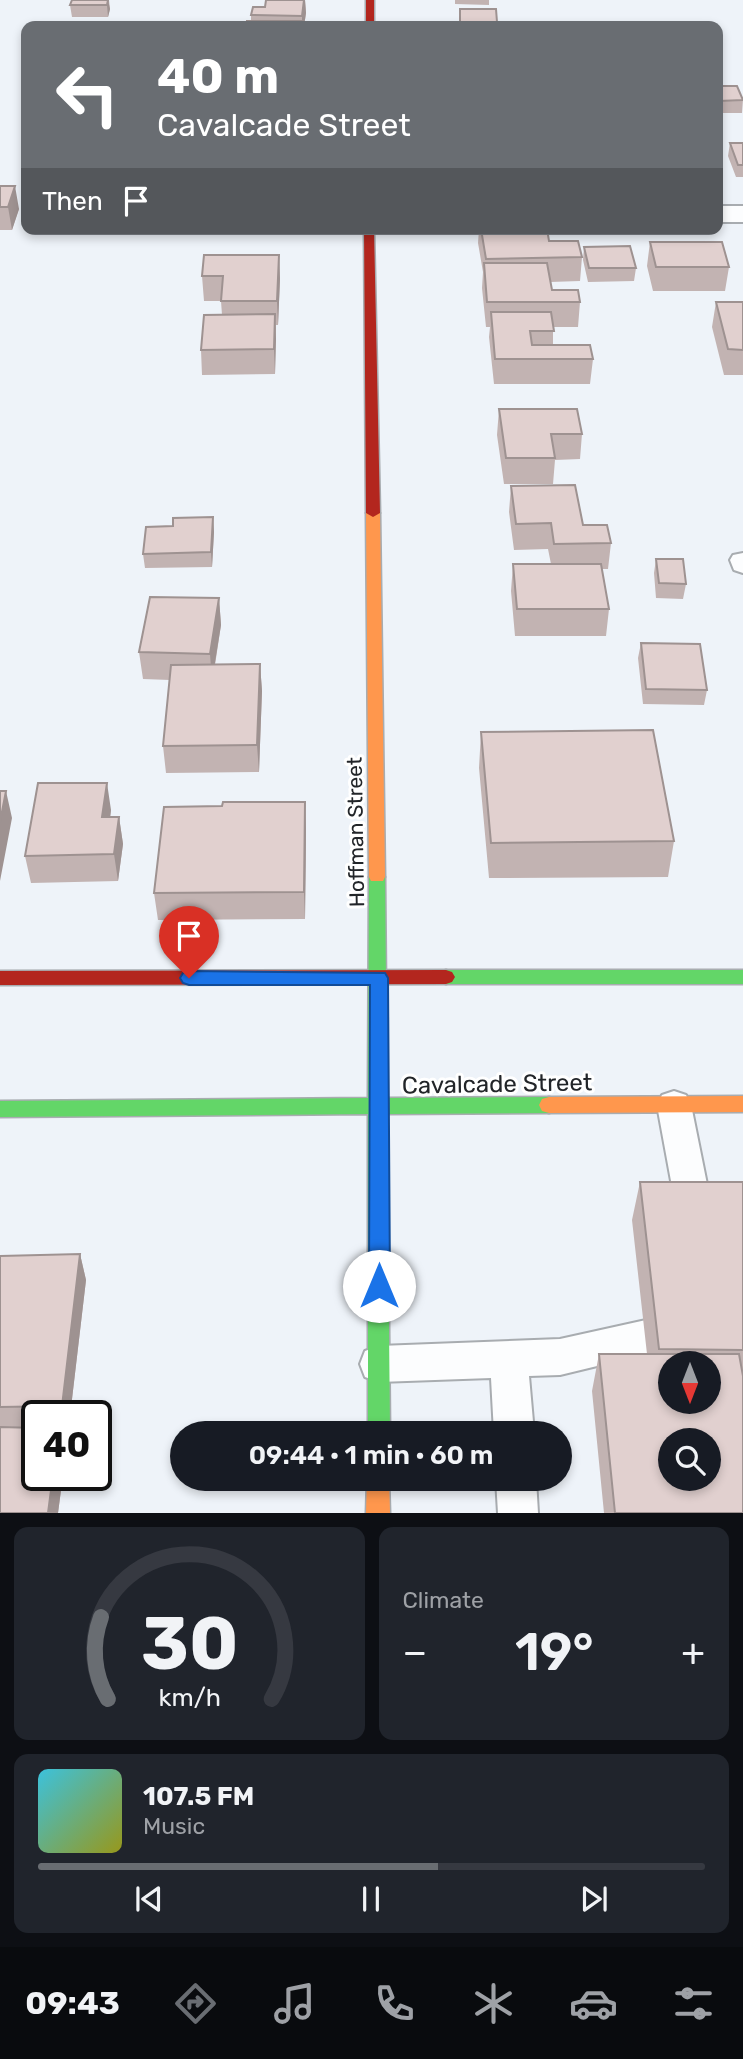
<!DOCTYPE html>
<html lang="en">
<head>
<meta charset="utf-8">
<style>
  :root { --surface:#171b24; --page:#20242c; --text:#f1f3f6; --muted:#9ea1a6; --line:#363941; --accent:#696d72 }
  body { margin:0; font-family:Rubik,sans-serif; background:var(--page); color:var(--text); height:100vh; display:flex; flex-direction:column; font-size:26px; white-space:nowrap }
  * { box-sizing:border-box; margin:0 }
  p { font-size:23px; color:var(--muted) }
  .icon { flex:none; width:38px; height:38px; fill:none; stroke:currentColor; stroke-width:2; stroke-linecap:round; stroke-linejoin:round }
  .map { position:relative; height:1513px; overflow:hidden }
  .panel { display:flex; flex-direction:column; gap:14px; padding:14px; background:#0d0f14; flex:1 }
  .panel>* { flex:none }
  .banner { position:absolute; left:21px; top:21px; width:702px; height:214px; border-radius:14px; box-shadow:0 4px 10px #0003; background:#696d72; color:#fff; overflow:hidden }
  .needle { width:46px; rotate:180deg }
  .fabs { position:absolute; left:658px; top:1351px; display:grid; gap:14px }
  .fabs a { display:grid; place-items:center; width:63px; height:63px; border-radius:50%; background:var(--surface); box-shadow:0 4px 10px #0003; font-size:35px }
  .speed { position:absolute; left:21px; top:1400px; display:flex; gap:14px; font-size:35px; font-weight:700; text-align:center }
  .speed>* { display:grid; place-content:center; width:91px; height:91px; border-radius:50%; background:var(--surface); box-shadow:0 4px 10px #0003; line-height:1 }
  .speed .limit { border:4px solid #111; border-radius:10px; background:#fff; color:#111 }
  .pin { position:absolute; display:grid; place-items:center; width:60px; height:60px; color:#fff; margin:-72px -30px; border-radius:50% 50% 50% 0; rotate:-45deg; box-shadow:0 0 7px #0007 }
  .pin .icon { rotate:45deg }
  .me { position:absolute; width:77px; margin:-38px; rotate:0deg; stroke-linejoin:round; filter:drop-shadow(0 0 5px #0008) }
  .turn { display:flex; align-items:center; gap:24px; height:147px; padding:0 21px; font-size:32px }
  .turn .icon { width:91px; height:91px; stroke-width:2.5 }
  .turn b { display:block; font-size:49px; line-height:60px }
  .then { display:flex; align-items:center; height:66px; padding:0 21px; background:#0003; gap:14px; font-size:26px }
  .big { font-size:52px; font-weight:600; line-height:1.1 }
  .panel .card { flex:1; display:flex; flex-direction:column; justify-content:center; gap:10px; min-width:0; padding:0 24px; border-radius:14px; background:var(--page) }
  .panel .dial { align-items:center; gap:0 }
  .dial svg { height:182px; overflow:visible; fill:none; stroke:var(--line); stroke-width:7; stroke-linecap:round; text-anchor:middle }
  .dial text { fill:var(--text); stroke:none }
  .song { display:flex; align-items:center; gap:21px }
  .cover { width:84px; height:84px; border-radius:10px; background:linear-gradient(135deg,hsl(190 70% 55%),hsl(60 70% 35%)) }
  .played { height:7px; border-radius:4px; background:linear-gradient(90deg,var(--accent) 60%,var(--line) 60%) }
  .keys { display:flex; justify-content:space-around; direction:ltr }
  .heat { display:flex; justify-content:space-between; align-items:center; font-size:38px; direction:ltr }
  .panel .tiles { flex:1; display:grid; gap:14px; grid-template-columns:1fr 1fr }
  .card:last-child { grid-column:span 2 }
  .trip { position:absolute; left:170px; top:1421px; width:402px; height:70px; border-radius:35px; background:var(--surface); box-shadow:0 4px 10px #0003; font-weight:600; line-height:70px; text-align:center }
  .tabs { display:flex; height:112px; justify-content:space-around; align-items:center; background:#090b0e; color:var(--muted) }
  .tabs .icon { width:49px; height:49px }
  .tabs .active { color:var(--accent) }
  .tabs b { font-size:32px; color:var(--text) }
  .map>svg:first-child { display:block }
</style>
</head>
<body>
<div class="map">
<svg width="743" height="1513" viewBox="0 0 743 1513">
  <rect width="100%" height="100%" fill="#eef3f9"/>
  <g fill="none" stroke-linecap="round" stroke-linejoin="round">
    <!-- lane casing -->
    <g stroke="#a8acb0" stroke-width="4">
      <path id="lane" d="M 743,553 L 743,573 L 734,570 L 730,560 L 733,555 Z
        M 674,1091 L 686,1095 L 691,1105 L 714,1219 L 709,1230 L 696,1235 L 683,1230 L 678,1219 L 657,1105 L 662,1095 Z
        M 646,1320 L 659,1325 L 665,1338 L 659,1351 L 560,1375 L 529,1376 L 534,1433 L 494,1433 L 491,1378 L 379,1382 L 365,1377 L 360,1364 L 365,1351 L 379,1346 L 560,1339 Z
        M 496,1479 L 536,1479 L 538,1513 L 498,1513 Z"/>
    </g>
    <!-- street casing -->
    <g stroke="#a8acb0" stroke-width="4">
      <path id="street" d="M 718,206 L 743,206 L 743,222 L 718,222 Z"/>
    </g>
    <!-- fast casing -->
    <g stroke="#a8acb0" stroke-width="3">
      <path id="fast" d="M 377,871 L 383,873 L 385,877 L 387,1098 L 549,1097 L 556,1099 L 559,1105 L 556,1111 L 549,1113 L 387,1114 L 390,1433 L 368,1433 L 368,1114 L 0,1117 L 0,1101 L 368,1098 L 369,877 L 371,873 Z
        M 446,970 L 743,970 L 743,984 L 446,984 L 440,982 L 437,977 L 440,972 Z"/>
    </g>
    <!-- slow casing -->
    <g stroke="#a8acb0" stroke-width="3">
      <path id="slow" d="M 373,509 L 380,513 L 385,877 L 383,881 L 371,881 L 369,877 L 366,513 Z
        M 743,1096 L 743,1112 L 549,1113 L 542,1111 L 539,1105 L 542,1099 L 549,1097 Z
        M 367,1479 L 389,1479 L 390,1513 L 366,1513 Z"/>
    </g>
    <!-- jam casing -->
    <g stroke="#a8acb0" stroke-width="3">
      <path id="jam" d="M 366,0 L 374,0 L 374,26 L 366,26 Z
        M 364,229 L 374,229 L 380,513 L 373,517 L 366,513 Z
        M 446,970 L 452,972 L 455,977 L 452,982 L 446,984 L 0,985 L 0,971 Z"/>
    </g>
    <!-- lane -->
    <use href="#lane" fill="#fcfdfe" fill-rule="evenodd"/>
    <!-- street -->
    <use href="#street" fill="#fcfdfe" fill-rule="evenodd"/>
    <!-- fast -->
    <use href="#fast" fill="#63d668" fill-rule="evenodd"/>
    <!-- slow -->
    <use href="#slow" fill="#ff974d" fill-rule="evenodd"/>
    <!-- jam -->
    <use href="#jam" fill="#b3261e" fill-rule="evenodd"/>
  </g>
  <!-- wall -->
  <path fill="#c2b3b2" d="M 109,0 L 110,9 L 108,17 L 72,17 L 70,5 Z
    M 266,0 L 305,0 L 306,13 L 304,26 L 247,26 L 251,21 L 251,15 L 265,7 Z
    M 455,0 L 489,0 L 489,5 L 455,4 Z
    M 718,86 L 743,99 L 742,113 L 718,113 Z
    M 730,143 L 743,143 L 743,177 L 736,177 L 728,156 Z
    M 0,186 L 19,209 L 12,230 L 0,230 Z
    M 479,229 L 547,229 L 549,241 L 582,257 L 580,281 L 550,282 L 552,290 L 580,302 L 578,327 L 553,327 L 553,345 L 593,359 L 590,384 L 494,384 L 489,337 L 490,327 L 486,327 L 482,288 L 483,272 L 478,243 Z
    M 650,242 L 729,267 L 725,291 L 653,291 L 647,266 Z
    M 584,247 L 636,268 L 634,281 L 588,282 L 583,260 Z
    M 279,255 L 280,279 L 278,325 L 276,325 L 275,374 L 202,375 L 201,350 L 222,315 L 221,301 L 204,301 L 202,276 Z
    M 716,302 L 743,302 L 743,375 L 724,375 L 712,327 Z
    M 499,409 L 582,434 L 580,459 L 555,460 L 553,484 L 504,484 L 497,435 Z
    M 511,486 L 583,525 L 611,543 L 608,569 L 602,569 L 609,609 L 606,636 L 515,636 L 511,591 L 513,564 L 551,564 L 548,549 L 514,550 L 509,512 Z
    M 213,517 L 214,532 L 212,567 L 145,568 L 143,554 L 173,526 Z
    M 656,559 L 686,584 L 683,599 L 656,598 L 654,573 Z
    M 219,598 L 221,625 L 215,665 L 260,664 L 262,691 L 259,772 L 166,773 L 163,746 L 170,680 L 143,679 L 139,652 Z
    M 641,643 L 707,690 L 704,705 L 643,704 L 638,658 Z
    M 481,732 L 674,841 L 668,877 L 489,878 L 479,768 Z
    M 305,802 L 306,829 L 305,919 L 158,920 L 154,893 L 222,806 Z
    M 111,810 L 110,817 L 119,817 L 123,844 L 118,881 L 31,883 L 25,856 Z
    M 640,1182 L 743,1182 L 743,1513 L 604,1513 L 592,1391 L 599,1354 L 647,1354 L 632,1220 Z
    M 80,1254 L 86,1280 L 70,1416 L 37,1416 L 37,1475 L 63,1475 L 58,1513 L 0,1513 L 0,1256 Z"/>
  <!-- shaded-wall -->
  <path fill="#9e9291" d="M 108,0 L 110,9 L 108,17 L 107,5 Z
    M 304,0 L 305,0 L 306,13 L 304,26 L 302,26 L 302,16 Z
    M 15,186 L 19,209 L 12,230 L 8,207 Z
    M 279,255 L 280,279 L 278,325 L 277,301 Z
    M 275,314 L 276,339 L 275,374 L 274,349 Z
    M 213,517 L 214,532 L 212,567 L 211,552 Z
    M 219,598 L 221,625 L 212,681 L 210,654 Z
    M 260,664 L 262,691 L 259,772 L 257,745 Z
    M 107,783 L 111,810 L 107,844 L 102,817 Z
    M 6,791 L 12,818 L 0,881 L 0,822 Z
    M 305,802 L 306,829 L 305,919 L 304,892 Z
    M 119,817 L 123,844 L 118,881 L 114,854 Z
    M 80,1254 L 86,1280 L 70,1416 L 65,1416 L 62,1406 Z
    M 53,1475 L 63,1475 L 58,1513 L 48,1513 Z"/>
  <!-- building -->
  <path fill="#e1d0cf" stroke="#9e9291" stroke-width="2" fill-rule="evenodd" d="M 72,0 L 108,0 L 107,5 L 70,5 Z
    M 266,0 L 304,0 L 302,16 L 251,15 L 253,7 L 265,7 Z
    M 460,9 L 496,9 L 497,22 L 460,22 Z
    M 247,21 L 301,21 L 301,26 L 247,26 Z
    M 460,22 L 503,22 L 503,26 L 461,26 Z
    M 718,86 L 737,86 L 743,100 L 719,101 L 718,97 Z
    M 730,143 L 743,143 L 743,165 L 738,165 Z
    M 0,186 L 15,186 L 8,207 L 0,207 Z
    M 481,229 L 547,229 L 549,241 L 578,241 L 582,257 L 486,259 Z
    M 650,242 L 722,242 L 729,267 L 656,267 Z
    M 630,246 L 636,268 L 589,268 L 584,247 Z
    M 204,255 L 279,255 L 277,301 L 221,301 L 223,276 L 202,276 Z
    M 484,263 L 547,263 L 552,290 L 578,290 L 580,302 L 487,302 Z
    M 716,302 L 743,302 L 743,350 L 728,349 Z
    M 491,312 L 551,312 L 554,331 L 530,331 L 532,345 L 590,345 L 593,359 L 495,359 Z
    M 275,314 L 274,349 L 201,350 L 204,315 Z
    M 499,409 L 577,409 L 582,434 L 551,434 L 555,458 L 506,458 Z
    M 575,485 L 583,525 L 607,525 L 611,543 L 554,544 L 551,523 L 516,524 L 511,486 Z
    M 213,517 L 211,552 L 143,554 L 146,527 L 173,526 L 173,518 Z
    M 656,559 L 683,559 L 686,584 L 659,583 Z
    M 513,564 L 601,564 L 609,609 L 517,609 Z
    M 150,597 L 219,598 L 210,654 L 139,652 Z
    M 641,643 L 700,644 L 707,690 L 646,689 Z
    M 260,664 L 257,745 L 163,746 L 171,665 Z
    M 653,730 L 674,841 L 491,843 L 481,732 Z
    M 38,783 L 107,783 L 102,817 L 119,817 L 114,854 L 25,856 Z
    M 0,791 L 6,791 L 0,822 Z
    M 223,802 L 305,802 L 304,892 L 154,893 L 164,807 L 222,806 Z
    M 640,1182 L 743,1182 L 743,1350 L 659,1349 Z
    M 80,1254 L 62,1406 L 0,1407 L 0,1256 Z
    M 599,1354 L 739,1354 L 743,1376 L 743,1513 L 615,1513 ZM 670,1363 L 709,1363 L 709,1402 L 670,1402 ZM 670,1440 L 709,1440 L 709,1479 L 670,1479 Z
    M 0,1427 L 37,1428 L 37,1475 L 53,1475 L 48,1513 L 0,1513 Z"/>
  <!-- route -->
  <path fill="#1a73e8" stroke="#114b97" stroke-width="2" d="M 189,971 L 385,973 L 388,978 L 390,1286 L 387,1293 L 379,1296 L 372,1293 L 369,1286 L 370,985 L 189,985 L 183,983 L 180,978 L 183,973 Z"/>
  <g text-anchor="middle" stroke-width="6" stroke-linejoin="round" paint-order="stroke">
    <!-- street labels -->
    <g font-size="21" fill="#222529" stroke="#fff">
      <text transform="translate(356 832) rotate(-91)" y="7">Hoffman Street</text>
    </g>
    <!-- near-street labels -->
    <g font-size="24" fill="#222529" stroke="#fff">
      <text transform="translate(497 1084) rotate(-1)" y="8">Cavalcade Street</text>
    </g>
  </g>
</svg>
<div class="fabs">
<a><svg class="needle" viewBox="-14 -14 28 28"><path d="M0-13l5 13h-10z" fill="#e53935"/><path d="M0 13l5-13h-10z" fill="#9ea1a6"/></svg></a>
<a><svg class="icon" aria-label="search" viewBox="0 0 24 24"><circle cx="10" cy="10" r="6"/><path d="M15 15l6 6"/></svg></a>
</div>
<div class="speed"><div class="limit">40</div></div>
<div class="pin" style="left:189px;top:978px;background:#d93025"><svg class="icon" aria-label="arrive" viewBox="0 0 24 24"><path d="M6 21V4h12l-3 4 3 4H6"/></svg></div>
<svg class="me" style="left:379px;top:1286px" viewBox="-20 -20 40 40"><circle r="19" fill="#fff"/><path d="M0-13L10 11 0 6-10 11z" fill="#1a73e8"/></svg>
<div class="trip">09:44 · 1 min · 60 m</div>
<div class="banner">
<div class="turn"><svg class="icon" aria-label="left" viewBox="0 0 24 24"><path d="M17 20v-9H6M10 6l-5 5 5 5"/></svg><div><b>40 m</b>Cavalcade Street</div></div>
<div class="then">Then<svg class="icon" aria-label="arrive" viewBox="0 0 24 24"><path d="M6 21V4h12l-3 4 3 4H6"/></svg></div>
</div>
</div>
<section class="panel">
<div class="tiles">
<div class="card dial"><svg viewBox="0 0 100 80">
<path d="M14 69A42 42 0 1 1 86 69"/>
<path d="M14 69A42 42 0 0 1 11 33" stroke="#696d72"/>
<text x="50" y="56" font-size="32" font-weight="700">30</text>
<text x="50" y="72" font-size="11">km/h</text>
</svg></div>
<div class="card"><p>Climate</p>
<div class="heat"><a>−</a><b class="big">19°</b><a>+</a></div>
</div>
<div class="card">
<div class="song"><i class="cover"></i><div><b>107.5 FM</b><p>Music</p></div></div>
<div class="played"></div>
<div class="keys"><svg class="icon" aria-label="previous" viewBox="0 0 24 24"><path d="M18 5L8 12l10 7zM5 5v14"/></svg><svg class="icon" aria-label="pause" viewBox="0 0 24 24"><path d="M8 5v14M16 5v14"/></svg><svg class="icon" aria-label="next" viewBox="0 0 24 24"><path d="M6 5l10 7-10 7zM19 5v14"/></svg></div>
</div>
</div>
</section>
<nav class="tabs">
<b>09:43</b>
<svg class="icon active" aria-label="directions" viewBox="0 0 24 24"><path d="M12 3l9 9-9 9-9-9zM9 14v-3h6M13 9l2 2-2 2"/></svg>
<svg class="icon" aria-label="music" viewBox="0 0 24 24"><path d="M9 18V5l10-2v13"/><circle cx="6" cy="18" r="3"/><circle cx="16" cy="16" r="3"/></svg>
<svg class="icon" aria-label="phone" viewBox="0 0 24 24"><path d="M5 4h4l2 5-3 2q2 4 5 5l2-3 5 2v4C11 20 4 13 5 4z"/></svg>
<svg class="icon" aria-label="climate" viewBox="0 0 24 24"><path d="M12 3v18M4 7l16 10M4 17L20 7"/></svg>
<svg class="icon" aria-label="car" viewBox="0 0 24 24"><path d="M5 17H2v-5l4-1 3-4h7l3 4 3 1v5h-3M9 17h6M6 11h13"/><circle cx="7" cy="17" r="2"/><circle cx="17" cy="17" r="2"/></svg>
<svg class="icon" aria-label="filters" viewBox="0 0 24 24"><path d="M4 7h16M4 17h16"/><circle cx="9" cy="7" r="2"/><circle cx="15" cy="17" r="2"/></svg>
</nav>
</body>
</html>
